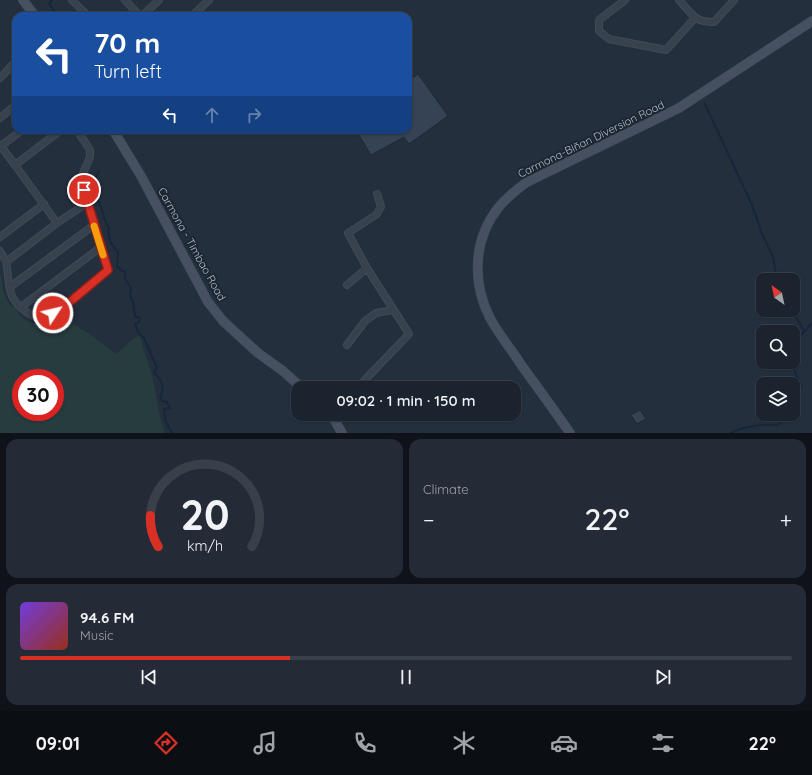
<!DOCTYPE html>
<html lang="en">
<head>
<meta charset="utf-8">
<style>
  :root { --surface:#1b232e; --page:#242b36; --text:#f1f3f6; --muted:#a0a4aa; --line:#39404a; --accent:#d93025 }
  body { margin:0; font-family:Quicksand,sans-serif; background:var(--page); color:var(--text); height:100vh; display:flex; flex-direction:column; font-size:15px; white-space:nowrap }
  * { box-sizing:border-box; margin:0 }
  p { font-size:13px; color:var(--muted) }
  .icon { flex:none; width:22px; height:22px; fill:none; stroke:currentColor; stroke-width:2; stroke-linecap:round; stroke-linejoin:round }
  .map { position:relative; height:433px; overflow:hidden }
  .sheet { display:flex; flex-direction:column; gap:6px; padding:6px; background:#0f1319; flex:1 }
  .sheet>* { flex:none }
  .top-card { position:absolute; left:12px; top:12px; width:400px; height:122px; border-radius:12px; box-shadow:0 1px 3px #0004,0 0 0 1px var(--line); background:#1a4fa0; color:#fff; overflow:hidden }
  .needle { width:26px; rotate:327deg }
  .fabs { position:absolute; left:756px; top:273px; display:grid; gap:8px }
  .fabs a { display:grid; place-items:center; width:44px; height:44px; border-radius:8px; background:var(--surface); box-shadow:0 1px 3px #0004,0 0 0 1px var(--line); font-size:20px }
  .speed { position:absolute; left:12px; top:369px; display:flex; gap:8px; font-size:20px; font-weight:700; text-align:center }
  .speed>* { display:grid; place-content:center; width:52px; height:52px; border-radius:50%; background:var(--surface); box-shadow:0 1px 3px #0004,0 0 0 1px var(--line); line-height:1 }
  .speed .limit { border:6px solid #d22; background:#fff; color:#111 }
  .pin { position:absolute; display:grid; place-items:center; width:34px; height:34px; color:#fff; margin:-17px; border:2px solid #fff; border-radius:50%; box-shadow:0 1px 4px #0007 }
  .me { position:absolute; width:44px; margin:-22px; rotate:55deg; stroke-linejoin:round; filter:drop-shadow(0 0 3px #0008) }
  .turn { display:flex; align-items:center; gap:14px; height:84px; padding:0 16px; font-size:18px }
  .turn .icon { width:52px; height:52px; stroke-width:2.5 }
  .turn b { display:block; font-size:28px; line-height:34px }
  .lanes { display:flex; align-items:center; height:38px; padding:0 16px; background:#0003; justify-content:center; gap:20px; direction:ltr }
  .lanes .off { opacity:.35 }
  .big { font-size:30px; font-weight:600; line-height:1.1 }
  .sheet .card { flex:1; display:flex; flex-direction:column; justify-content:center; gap:6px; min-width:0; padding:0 14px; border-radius:12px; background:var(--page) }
  .sheet .dial { align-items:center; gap:0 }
  .dial svg { height:104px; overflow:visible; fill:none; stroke:var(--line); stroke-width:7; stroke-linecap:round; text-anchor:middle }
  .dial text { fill:var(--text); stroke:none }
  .song { display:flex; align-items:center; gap:12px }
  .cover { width:48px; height:48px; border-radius:6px; background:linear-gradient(135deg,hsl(260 70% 55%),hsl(10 70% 35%)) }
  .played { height:4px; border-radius:2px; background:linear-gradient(90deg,var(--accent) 35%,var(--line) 35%) }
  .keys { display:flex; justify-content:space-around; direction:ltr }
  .heat { display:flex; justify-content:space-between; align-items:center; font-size:22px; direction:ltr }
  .sheet .tiles { flex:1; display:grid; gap:6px; grid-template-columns:1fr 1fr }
  .card:last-child { grid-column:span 2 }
  .trip { position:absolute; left:291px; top:381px; width:230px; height:40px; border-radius:12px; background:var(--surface); box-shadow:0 1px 3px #0004,0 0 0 1px var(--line); font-weight:600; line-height:40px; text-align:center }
  .tab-bar { display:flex; height:64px; justify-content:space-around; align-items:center; background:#0b0e12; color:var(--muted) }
  .tab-bar .icon { width:28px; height:28px }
  .tab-bar .active { color:var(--accent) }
  .tab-bar b { font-size:18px; color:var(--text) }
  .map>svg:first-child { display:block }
</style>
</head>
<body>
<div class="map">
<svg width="812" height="433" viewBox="0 0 812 433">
  <rect width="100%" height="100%" fill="#242f3e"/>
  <!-- green -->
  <path fill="#263c3f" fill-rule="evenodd" d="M 0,272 C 4,284 2,304 16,308 C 19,317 26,321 34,324 C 39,323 45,319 49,319 C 75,319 96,339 116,354 L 139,334 L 153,379 L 161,421 L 165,433 L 0,433 ZM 21,378 L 55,378 L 55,412 L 21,412 Z"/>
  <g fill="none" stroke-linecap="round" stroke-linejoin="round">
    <!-- stream -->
    <path stroke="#17263c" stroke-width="2" d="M 52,0 L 49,3 L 57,16
      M 705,104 L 752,205 L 762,234 L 773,257 L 777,280
      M 99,171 C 88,191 98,195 103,213 C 105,220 104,220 109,228 C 107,237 111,245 118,252 L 117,266 L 122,271 L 125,271 L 125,278 L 131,288 L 130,295 L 133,302 L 135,316 L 140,318 L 139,322 L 135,324 L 139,334 L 144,338 L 157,368 L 154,373 C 161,379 166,387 160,397 L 162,401 L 167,402 L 170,408 L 164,409 L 165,420 L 172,433
      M 792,310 L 804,331
      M 793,414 L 801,386 L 795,372 L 794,343 L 812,323
      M 730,433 L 743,428 L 761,425 L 777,425 L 793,414"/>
  </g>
  <!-- building -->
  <path fill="#364354" stroke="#1f2835" d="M 418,74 L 448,116 L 409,144 L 404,137 L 371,155 L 356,130 L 408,130 L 408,81 Z
    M 640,410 L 646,419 L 637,424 L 631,415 Z"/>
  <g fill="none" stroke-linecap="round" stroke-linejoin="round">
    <!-- street casing -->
    <g stroke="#414a57" stroke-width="8">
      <path id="street" d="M 72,0 L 88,16
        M 125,0 L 140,16
        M 625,0 L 599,20 L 599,31 L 609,39 L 666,50 L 695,18
        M 679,0 C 692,14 694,22 714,22 L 734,0
        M 142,16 L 159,0
        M 192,16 L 209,0
        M 0,78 L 16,61
        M 0,118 L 16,105
        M 0,145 L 15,165 L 61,130
        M 1,146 L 22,130
        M 15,165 L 57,223
        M 0,237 L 44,204
        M 0,251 C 2,255 5,259 6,262 C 9,274 7,287 13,298 C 19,308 32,319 43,316 C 63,313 92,284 108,270 L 87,203 L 81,178 L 90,157 L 90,150 L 77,130
        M 6,262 L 57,223 L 87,203
        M 347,285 L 367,268
        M 10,287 L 94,225
        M 21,307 L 101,247
        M 347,345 L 365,321 L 376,313 L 393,310
        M 357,388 L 409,334 L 367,268 L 348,233 L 376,215 L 381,207 L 377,194"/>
    </g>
    <!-- secondary casing -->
    <g stroke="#414a57" stroke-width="10">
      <path id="secondary" d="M 23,0 L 35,16
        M 113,130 L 141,176 L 208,302 L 223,321 L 258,353 L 283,371 L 302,388
        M 331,414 L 342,433
        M 570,433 C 554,410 538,388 522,366 C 512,350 499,335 490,318 C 472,283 473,240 498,208 C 506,198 516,190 527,182 L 679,108 L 812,21"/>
    </g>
    <!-- street -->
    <use href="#street" stroke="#38414e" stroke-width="6"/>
    <!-- secondary -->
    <use href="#secondary" stroke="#465061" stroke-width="9"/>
  </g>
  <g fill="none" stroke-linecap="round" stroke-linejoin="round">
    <!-- route casing -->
    <g stroke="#8d1f18" stroke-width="10">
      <path id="route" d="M 53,313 L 71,301 L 108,270 L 84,190"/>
    </g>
    <!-- route -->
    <use href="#route" stroke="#d93025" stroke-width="7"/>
    <!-- slow -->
    <path stroke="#f59e0b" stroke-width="7" d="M 94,226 L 103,255"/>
  </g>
  <g text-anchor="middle" stroke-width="4" stroke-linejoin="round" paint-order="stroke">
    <!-- street labels -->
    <g font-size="11" fill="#b4bcc9" stroke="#1d2633">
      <text transform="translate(591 139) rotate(-26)" y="4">Carmona-Biñan Diversion Road</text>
      <text transform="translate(192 244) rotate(61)" y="4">Carmona - Timbao Road</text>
    </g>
  </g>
</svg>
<div class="fabs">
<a><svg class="needle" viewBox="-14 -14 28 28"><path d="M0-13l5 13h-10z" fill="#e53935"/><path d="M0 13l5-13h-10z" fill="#a0a4aa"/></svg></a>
<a><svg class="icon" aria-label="search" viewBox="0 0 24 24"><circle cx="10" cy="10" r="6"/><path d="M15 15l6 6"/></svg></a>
<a><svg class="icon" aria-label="layers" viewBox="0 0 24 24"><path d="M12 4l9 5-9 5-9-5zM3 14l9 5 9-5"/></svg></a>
</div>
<div class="speed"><div class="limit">30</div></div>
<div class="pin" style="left:84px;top:190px;background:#d93025"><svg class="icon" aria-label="arrive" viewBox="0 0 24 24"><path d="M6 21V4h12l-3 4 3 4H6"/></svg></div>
<svg class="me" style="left:53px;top:313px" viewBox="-20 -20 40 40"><circle r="17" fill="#d93025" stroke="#fff" stroke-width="3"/><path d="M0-11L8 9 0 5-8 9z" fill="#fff"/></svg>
<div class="trip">09:02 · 1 min · 150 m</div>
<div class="top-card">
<div class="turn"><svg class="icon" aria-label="left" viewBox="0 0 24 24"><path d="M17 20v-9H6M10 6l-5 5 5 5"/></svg><div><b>70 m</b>Turn left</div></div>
<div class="lanes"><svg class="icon" aria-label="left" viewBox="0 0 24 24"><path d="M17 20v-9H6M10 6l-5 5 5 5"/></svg><svg class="icon off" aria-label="ahead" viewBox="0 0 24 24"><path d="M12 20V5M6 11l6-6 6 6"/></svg><svg class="icon off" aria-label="right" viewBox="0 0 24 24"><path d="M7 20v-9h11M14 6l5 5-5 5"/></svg></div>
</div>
</div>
<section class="sheet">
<div class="tiles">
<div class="card dial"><svg viewBox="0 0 100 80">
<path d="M14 69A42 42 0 1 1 86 69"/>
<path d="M14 69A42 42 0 0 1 8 45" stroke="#d93025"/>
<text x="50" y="56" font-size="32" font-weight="700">20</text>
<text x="50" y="72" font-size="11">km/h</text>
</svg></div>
<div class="card"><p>Climate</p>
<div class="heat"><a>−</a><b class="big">22°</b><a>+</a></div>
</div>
<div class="card">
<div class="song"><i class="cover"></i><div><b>94.6 FM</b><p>Music</p></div></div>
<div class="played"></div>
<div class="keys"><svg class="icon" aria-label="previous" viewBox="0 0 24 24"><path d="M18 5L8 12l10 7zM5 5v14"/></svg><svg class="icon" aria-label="pause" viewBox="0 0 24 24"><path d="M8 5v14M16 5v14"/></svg><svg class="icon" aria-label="next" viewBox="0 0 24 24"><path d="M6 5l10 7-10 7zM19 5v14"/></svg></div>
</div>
</div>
</section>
<nav class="tab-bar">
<b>09:01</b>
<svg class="icon active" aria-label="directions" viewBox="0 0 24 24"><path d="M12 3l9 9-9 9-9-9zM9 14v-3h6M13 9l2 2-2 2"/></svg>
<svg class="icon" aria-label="music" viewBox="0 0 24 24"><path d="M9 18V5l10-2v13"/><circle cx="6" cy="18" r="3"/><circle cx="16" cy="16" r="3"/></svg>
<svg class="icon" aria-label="phone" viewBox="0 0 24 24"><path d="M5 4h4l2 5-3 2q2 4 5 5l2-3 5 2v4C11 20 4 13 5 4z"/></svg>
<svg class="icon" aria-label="climate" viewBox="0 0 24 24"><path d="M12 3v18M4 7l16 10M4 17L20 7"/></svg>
<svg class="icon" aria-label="car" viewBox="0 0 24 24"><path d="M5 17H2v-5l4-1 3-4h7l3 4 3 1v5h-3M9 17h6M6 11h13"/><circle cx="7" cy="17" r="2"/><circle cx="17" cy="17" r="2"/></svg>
<svg class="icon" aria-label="filters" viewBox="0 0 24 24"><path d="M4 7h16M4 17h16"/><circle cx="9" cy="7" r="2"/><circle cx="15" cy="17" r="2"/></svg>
<b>22°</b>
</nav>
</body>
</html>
